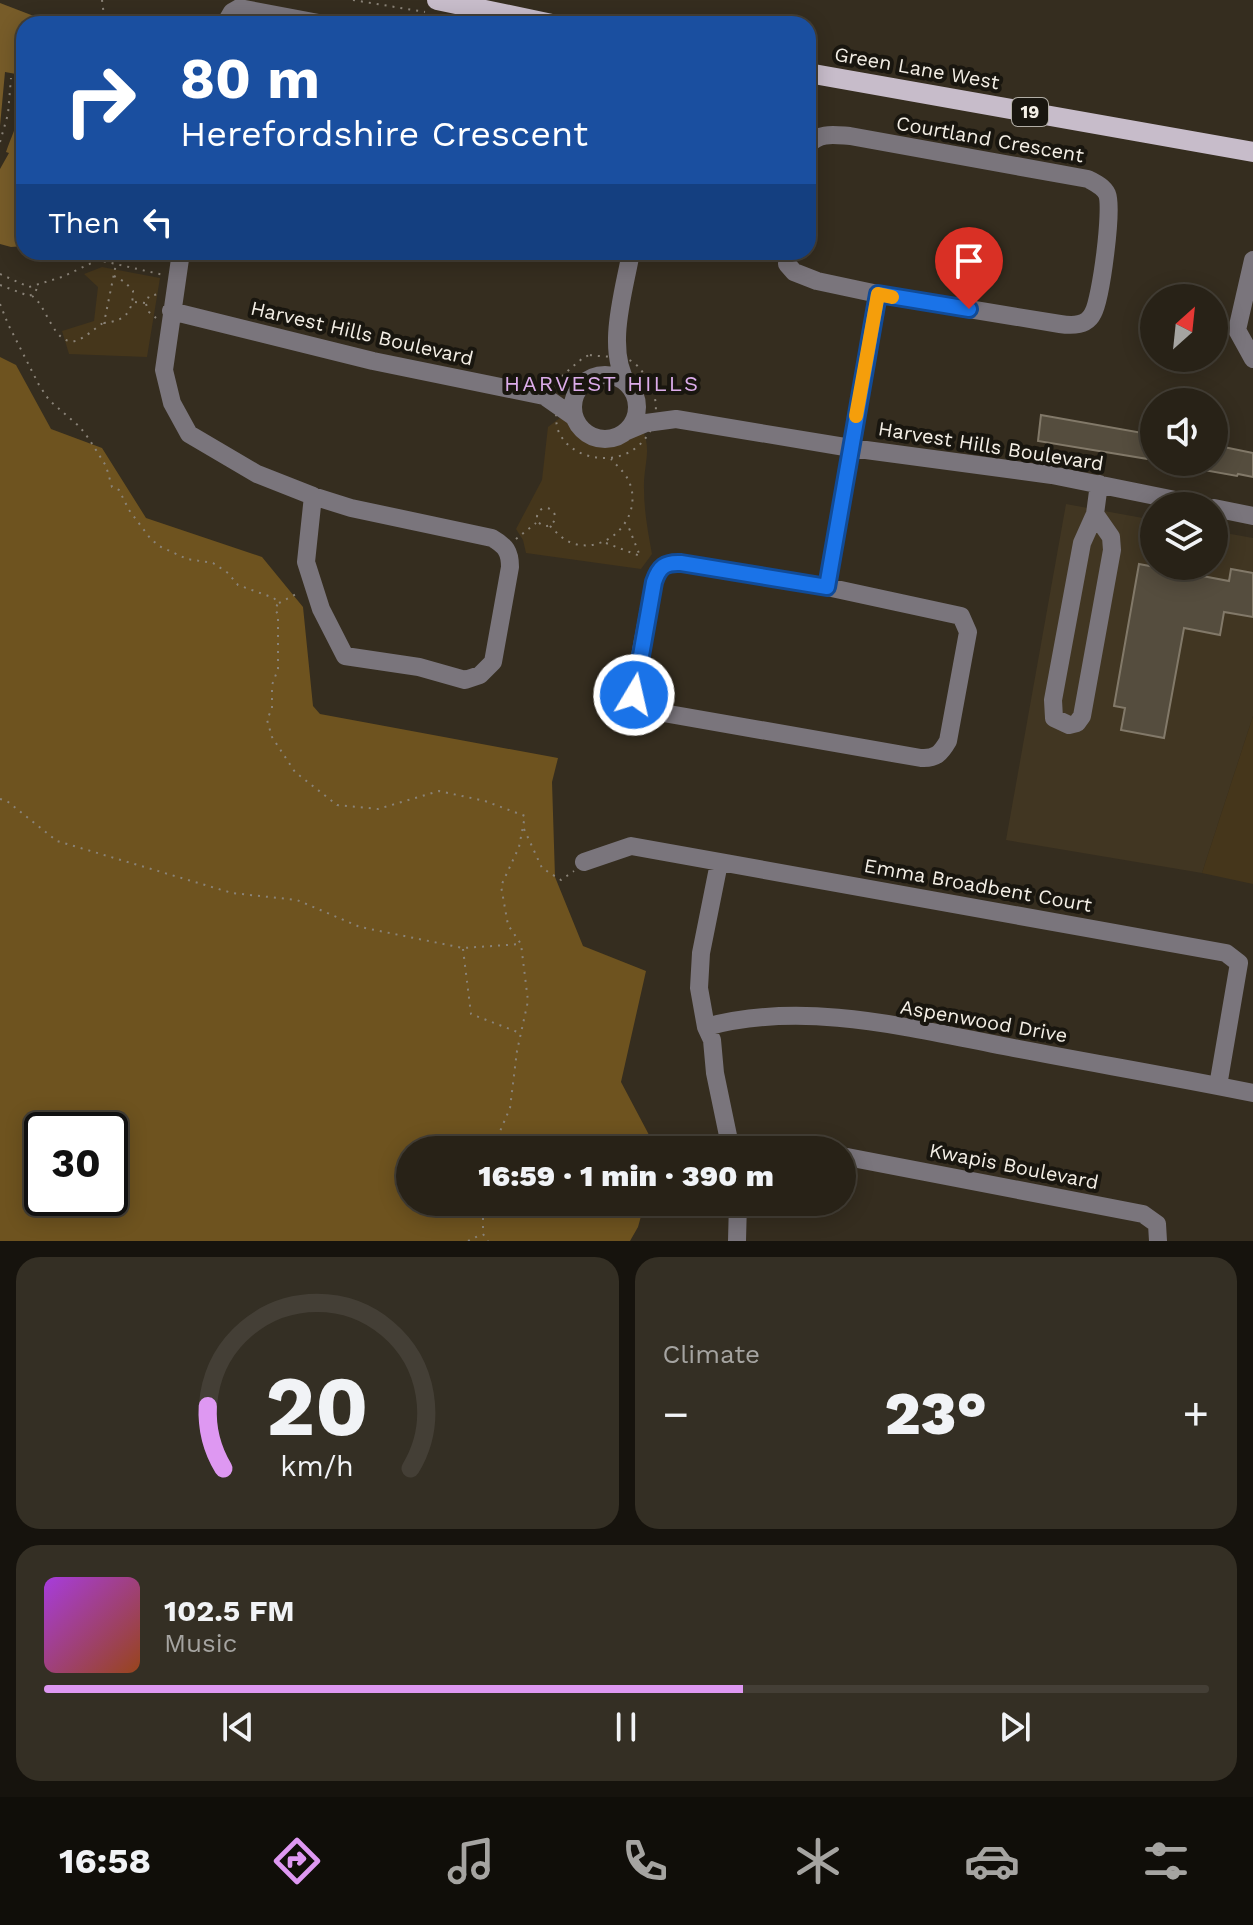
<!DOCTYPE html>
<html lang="en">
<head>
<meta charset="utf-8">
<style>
  :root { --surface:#282217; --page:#342f24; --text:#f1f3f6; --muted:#a5a4a1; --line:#443f36; --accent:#de98f2 }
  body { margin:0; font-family:"Work Sans",sans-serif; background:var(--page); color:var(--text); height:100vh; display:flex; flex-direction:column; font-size:30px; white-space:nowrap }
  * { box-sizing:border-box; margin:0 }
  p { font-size:26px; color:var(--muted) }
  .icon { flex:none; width:44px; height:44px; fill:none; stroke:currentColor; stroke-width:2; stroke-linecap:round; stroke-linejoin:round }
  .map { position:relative; height:1241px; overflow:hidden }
  .side { display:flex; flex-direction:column; gap:16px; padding:16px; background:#16130d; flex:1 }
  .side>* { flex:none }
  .hud { position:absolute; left:16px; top:16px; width:800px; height:244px; border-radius:24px; box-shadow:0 4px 20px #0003,0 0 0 2px var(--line); background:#1a4fa0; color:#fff; overflow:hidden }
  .needle { width:52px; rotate:27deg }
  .fabs { position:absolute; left:1140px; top:284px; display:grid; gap:16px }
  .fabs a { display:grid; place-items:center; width:88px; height:88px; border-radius:50%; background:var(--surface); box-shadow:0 4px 20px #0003,0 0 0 2px var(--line); font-size:40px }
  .speed { position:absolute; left:24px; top:1112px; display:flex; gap:16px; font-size:40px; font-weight:700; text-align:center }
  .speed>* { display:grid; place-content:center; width:104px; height:104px; border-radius:50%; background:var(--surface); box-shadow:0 4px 20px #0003,0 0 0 2px var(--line); line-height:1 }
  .speed .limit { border:4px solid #111; border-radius:12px; background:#fff; color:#111 }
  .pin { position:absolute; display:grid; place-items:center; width:68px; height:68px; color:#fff; margin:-82px -34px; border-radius:50% 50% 50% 0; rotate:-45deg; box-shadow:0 0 8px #0007 }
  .pin .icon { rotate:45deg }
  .me { position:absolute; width:88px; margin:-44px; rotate:9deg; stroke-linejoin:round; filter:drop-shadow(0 0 6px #0008) }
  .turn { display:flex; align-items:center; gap:28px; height:168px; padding:0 32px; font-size:36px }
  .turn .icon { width:104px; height:104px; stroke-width:2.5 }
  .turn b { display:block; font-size:56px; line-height:68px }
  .then { display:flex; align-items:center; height:76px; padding:0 32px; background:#0003; gap:16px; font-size:30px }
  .big { font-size:60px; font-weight:800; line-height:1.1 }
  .side .tile { flex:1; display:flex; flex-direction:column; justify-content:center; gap:12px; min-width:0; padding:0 28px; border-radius:24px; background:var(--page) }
  .side .dial { align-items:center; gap:0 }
  .dial svg { height:208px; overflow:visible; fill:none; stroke:var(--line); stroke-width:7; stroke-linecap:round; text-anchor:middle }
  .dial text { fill:var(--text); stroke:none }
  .song { display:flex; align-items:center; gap:24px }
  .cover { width:96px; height:96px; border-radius:12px; background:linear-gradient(135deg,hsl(280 70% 55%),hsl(20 70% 35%)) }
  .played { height:8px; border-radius:4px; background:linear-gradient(90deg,var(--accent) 60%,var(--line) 60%) }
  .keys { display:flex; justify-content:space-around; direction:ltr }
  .heat { display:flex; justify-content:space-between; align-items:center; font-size:44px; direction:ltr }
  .side .tiles { flex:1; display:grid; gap:16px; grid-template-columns:1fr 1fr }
  .tile:last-child { grid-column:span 2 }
  .trip { position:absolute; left:396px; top:1136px; width:460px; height:80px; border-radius:40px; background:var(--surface); box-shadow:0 4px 20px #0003,0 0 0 2px var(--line); font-weight:800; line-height:80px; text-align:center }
  .tab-bar { display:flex; height:128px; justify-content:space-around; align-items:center; background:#100e09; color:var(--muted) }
  .tab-bar .icon { width:56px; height:56px }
  .tab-bar .on { color:var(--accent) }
  .tab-bar b { font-size:36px; color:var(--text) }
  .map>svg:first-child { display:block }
</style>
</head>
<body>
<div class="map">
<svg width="1253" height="1241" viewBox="0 0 1253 1241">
  <rect width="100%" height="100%" fill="#352d1f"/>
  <!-- built -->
  <path fill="#413622" d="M 1066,504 L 1154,520 L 1154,566 L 1214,566 L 1214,531 L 1253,538 L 1253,716 L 1202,873 L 1006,840 Z"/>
  <!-- green -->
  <path fill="#45361b" d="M 102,267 L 160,278 L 147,357 L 69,354 L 62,331 L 94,321 L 98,287 L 84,274 Z
    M 565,414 C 588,449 606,449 643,431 C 652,451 643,467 644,489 C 644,511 648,532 652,554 L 641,569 L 526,553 L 523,540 L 516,529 L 542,480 L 548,427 Z
    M 1253,716 L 1253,884 L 1202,873 Z"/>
  <!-- forest -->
  <path fill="#6e531f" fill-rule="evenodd" d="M 0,357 L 16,365 L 51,429 L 102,448 L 146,518 L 262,557 L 303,607 L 313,706 L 320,714 L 558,758 L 552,782 L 555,877 L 583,946 L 646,971 L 621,1082 L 657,1150 L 410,1150 L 410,1202 L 645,1202 L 638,1227 L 630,1241 L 0,1241 ZM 42,1130 L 110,1130 L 110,1198 L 42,1198 Z"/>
  <!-- water -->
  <path fill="#775c29" d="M 0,3 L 39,18 L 46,24 L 24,24 L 24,246 L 11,247 L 0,244 L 0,169 L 9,153 L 6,152 C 17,122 27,106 16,74 L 5,72 L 0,126 Z"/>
  <!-- building -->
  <path fill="#554d3e" stroke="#827969" stroke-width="2" d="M 1041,415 L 1154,435 L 1154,460 L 1038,441 Z
    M 1214,445 L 1253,453 L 1253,477 L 1238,474 L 1237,476 L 1187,467 L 1188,462 L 1214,462 Z
    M 1139,564 L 1229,581 L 1231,569 L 1253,573 L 1253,617 L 1224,612 L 1220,635 L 1184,628 L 1164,738 L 1121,730 L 1125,708 L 1114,706 Z"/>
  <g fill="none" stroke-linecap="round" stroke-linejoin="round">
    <!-- path -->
    <path stroke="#8a8378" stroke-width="2" stroke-dasharray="2 6" stroke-linecap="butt" d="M 102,0 L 105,24
      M 353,0 L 425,12
      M 0,142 L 8,114 L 11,78
      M 79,252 L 80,267
      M 0,274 L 29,287 L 62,277 L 98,260 L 164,275
      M 114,276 L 125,282 L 133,291 C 133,312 125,321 104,323 L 116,264
      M 0,285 L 29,296 L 35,293 L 38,285
      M 32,296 C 47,305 53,345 75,341 C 84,339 95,328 103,323
      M 135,302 L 146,303 L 149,296 L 159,294
      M 0,304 L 8,324 L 39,385 L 49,400 L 80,427 L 89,439 L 106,466 L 112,487 L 119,490 L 129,510 L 150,538 L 159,546 L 187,559 L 213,563 L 228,573 L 238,585 L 274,598 L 278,603 L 275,610 L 278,614 L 278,669 L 272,685 L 272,708 L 267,720 L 272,737 L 295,772 L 337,805 L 378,809 L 439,791 L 485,801 L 525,816 L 519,847 L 501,886 L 508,925 L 521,944 L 528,1001 L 517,1051 L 510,1108 L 492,1150
      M 146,304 L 149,312 L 156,318
      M 590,355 C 602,357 616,356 627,359 C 633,361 638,366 641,370 C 661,394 662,426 637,447 C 613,467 569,459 558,430 C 553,416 559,389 563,375 L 584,357 Z
      M537 517a9 9 0 1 1 18 0a9 9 0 1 1-18 0Z
      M 550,526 C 557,533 564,541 575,544 C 609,553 642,517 630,484 C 626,473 618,467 611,459
      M 516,539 L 536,523
      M 606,543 L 640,556 L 627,523
      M 279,603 L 298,593
      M 0,799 L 7,801 L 57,841 L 232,893 L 297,900 L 360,927 L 463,948 L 521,944
      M 524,829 L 542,868 L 561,880 L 574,871
      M 463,949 L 471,1014 L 520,1033
      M 483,1202 L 483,1234 L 488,1241
      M 468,1241 L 482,1234"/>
    <!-- minor -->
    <path stroke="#7a757c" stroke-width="18" d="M 225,24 L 232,12 L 239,8 L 324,24
      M 181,252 L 164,370 L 172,403 L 189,434 L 257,474 L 313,496 L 351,508 L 492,538 C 506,546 510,552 510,567 L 493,662 L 480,675 L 465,680 L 419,667 L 345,656 L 321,609 L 306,562 L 313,496
      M 788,252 L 787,264 L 794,272 L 817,281 L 878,294 L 1060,324 C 1073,326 1087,326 1093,313 C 1101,299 1113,208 1107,194 C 1103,186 1095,183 1088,179 L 850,136 C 834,135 820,132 808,145
      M 1253,260 L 1237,330 L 1253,359
      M 171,311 L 373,361 L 544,396 L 574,417
      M573 407a32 32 0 1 1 64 0a32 32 0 1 1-64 0Z
      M 628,385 C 605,350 624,292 631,252
      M 627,431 L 646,423 L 676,419 L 851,448 L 1052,475 L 1205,506
      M 1214,508 L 1253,516
      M 1095,514 L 1111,537 L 1112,550 L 1082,716 L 1077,723 L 1069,725 L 1054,718 L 1053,700 L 1082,543 L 1095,514 L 1099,484
      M 827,587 L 961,616 L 968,632 L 948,741 C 941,753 936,759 921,758 L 652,711 L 637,701 L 634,688 L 654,582 C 659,567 665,562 681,563 L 827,587 L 878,294
      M 584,862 L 631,846 L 1226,953 L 1239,963 L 1218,1086
      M 719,863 L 701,953 L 699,988 L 706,1027 L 712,1040 L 715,1073 L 731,1150
      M 706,1027 C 808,999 917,1030 1019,1049 C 1097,1064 1175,1077 1253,1093
      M 842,1156 L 1143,1214 L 1157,1224 L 1158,1241
      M 737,1241 L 738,1202"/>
    <!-- major -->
    <path stroke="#c7bcca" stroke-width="20" d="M 437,0 L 552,24
      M 808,73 L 1253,152"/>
  </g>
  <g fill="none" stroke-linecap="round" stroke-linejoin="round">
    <!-- route casing -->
    <g stroke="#114b97" stroke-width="20">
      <path id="route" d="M 634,695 L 654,582 C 659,567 665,562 681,563 L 827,587 L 878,294 L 969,309"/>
    </g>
    <!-- route -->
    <use href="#route" stroke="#1a73e8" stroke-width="14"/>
    <!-- slow -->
    <path stroke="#f59e0b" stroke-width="14" d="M 856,416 L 878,294 L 892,297"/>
  </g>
  <g text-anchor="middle" stroke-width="8" stroke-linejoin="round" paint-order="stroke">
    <!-- shield labels -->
    <rect fill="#19160f" stroke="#b2aea6" stroke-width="2" x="1012" y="98" width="36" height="28" rx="6"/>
    <g font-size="18" font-weight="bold" fill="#f4efe6">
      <text x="1030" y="118">19</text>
    </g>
    <!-- street labels -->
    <g font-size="20" fill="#f4efe6" stroke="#19160f">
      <text transform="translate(917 68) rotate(10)" y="7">Green Lane West</text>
      <text transform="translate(990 139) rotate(10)" y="7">Courtland Crescent</text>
      <text transform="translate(362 333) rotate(13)" y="7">Harvest Hills Boulevard</text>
      <text transform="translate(991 446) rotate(9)" y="7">Harvest Hills Boulevard</text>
      <text transform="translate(978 885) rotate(10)" y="7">Emma Broadbent Court</text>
      <text transform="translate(984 1021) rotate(10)" y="7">Aspenwood Drive</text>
      <text transform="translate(1014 1166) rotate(11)" y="7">Kwapis Boulevard</text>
    </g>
    <!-- neighbourhood labels -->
    <g font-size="22" letter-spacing="2" fill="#dcacea" stroke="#19160f">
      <text x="602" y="391">HARVEST HILLS</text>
    </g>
  </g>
</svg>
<div class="fabs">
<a><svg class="needle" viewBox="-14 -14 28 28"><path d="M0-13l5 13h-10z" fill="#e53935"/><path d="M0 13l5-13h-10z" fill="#a5a4a1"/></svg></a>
<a><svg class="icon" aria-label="sound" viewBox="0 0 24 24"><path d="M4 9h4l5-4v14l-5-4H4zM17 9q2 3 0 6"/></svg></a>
<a><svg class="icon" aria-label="layers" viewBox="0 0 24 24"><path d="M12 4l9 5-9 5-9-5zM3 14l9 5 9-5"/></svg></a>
</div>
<div class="speed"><div class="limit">30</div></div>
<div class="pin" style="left:969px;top:309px;background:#d93025"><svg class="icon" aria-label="arrive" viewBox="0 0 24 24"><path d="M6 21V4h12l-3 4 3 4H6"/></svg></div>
<svg class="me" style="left:634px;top:695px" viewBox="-20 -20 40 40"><circle r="17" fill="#1a73e8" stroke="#fff" stroke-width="3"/><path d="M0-11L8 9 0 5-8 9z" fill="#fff"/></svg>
<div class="trip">16:59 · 1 min · 390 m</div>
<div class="hud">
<div class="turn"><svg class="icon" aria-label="right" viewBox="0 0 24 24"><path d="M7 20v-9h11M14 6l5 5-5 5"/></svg><div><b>80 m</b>Herefordshire Crescent</div></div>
<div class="then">Then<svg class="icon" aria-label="left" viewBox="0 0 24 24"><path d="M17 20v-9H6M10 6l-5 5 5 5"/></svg></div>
</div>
</div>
<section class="side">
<div class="tiles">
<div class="tile dial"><svg viewBox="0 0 100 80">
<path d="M14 69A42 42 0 1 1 86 69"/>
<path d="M14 69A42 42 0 0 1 8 45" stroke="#de98f2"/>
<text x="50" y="56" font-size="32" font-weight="700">20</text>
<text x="50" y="72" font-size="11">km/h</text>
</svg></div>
<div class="tile"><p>Climate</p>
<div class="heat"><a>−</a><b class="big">23°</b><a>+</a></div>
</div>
<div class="tile">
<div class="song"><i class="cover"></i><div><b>102.5 FM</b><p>Music</p></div></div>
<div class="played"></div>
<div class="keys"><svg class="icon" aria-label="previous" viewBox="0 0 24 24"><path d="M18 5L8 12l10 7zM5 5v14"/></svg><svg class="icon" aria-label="pause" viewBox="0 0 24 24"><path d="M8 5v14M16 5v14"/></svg><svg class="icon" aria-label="next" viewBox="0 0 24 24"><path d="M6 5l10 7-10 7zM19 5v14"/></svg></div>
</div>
</div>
</section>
<nav class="tab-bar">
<b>16:58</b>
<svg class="icon on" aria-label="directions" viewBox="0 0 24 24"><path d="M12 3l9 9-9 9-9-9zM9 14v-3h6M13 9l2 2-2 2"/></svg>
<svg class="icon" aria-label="music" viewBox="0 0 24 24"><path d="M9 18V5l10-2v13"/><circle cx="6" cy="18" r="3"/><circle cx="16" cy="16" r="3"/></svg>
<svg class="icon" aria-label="phone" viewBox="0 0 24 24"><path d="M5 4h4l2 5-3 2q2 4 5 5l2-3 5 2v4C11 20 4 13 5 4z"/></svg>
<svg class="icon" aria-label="climate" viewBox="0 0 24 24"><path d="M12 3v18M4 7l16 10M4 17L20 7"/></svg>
<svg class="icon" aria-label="car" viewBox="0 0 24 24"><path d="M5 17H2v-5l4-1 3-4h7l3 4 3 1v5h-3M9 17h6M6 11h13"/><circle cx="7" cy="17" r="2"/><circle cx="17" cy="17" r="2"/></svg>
<svg class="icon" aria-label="filters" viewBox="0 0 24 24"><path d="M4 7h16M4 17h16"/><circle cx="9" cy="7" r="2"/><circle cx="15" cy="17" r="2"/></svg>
</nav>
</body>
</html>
